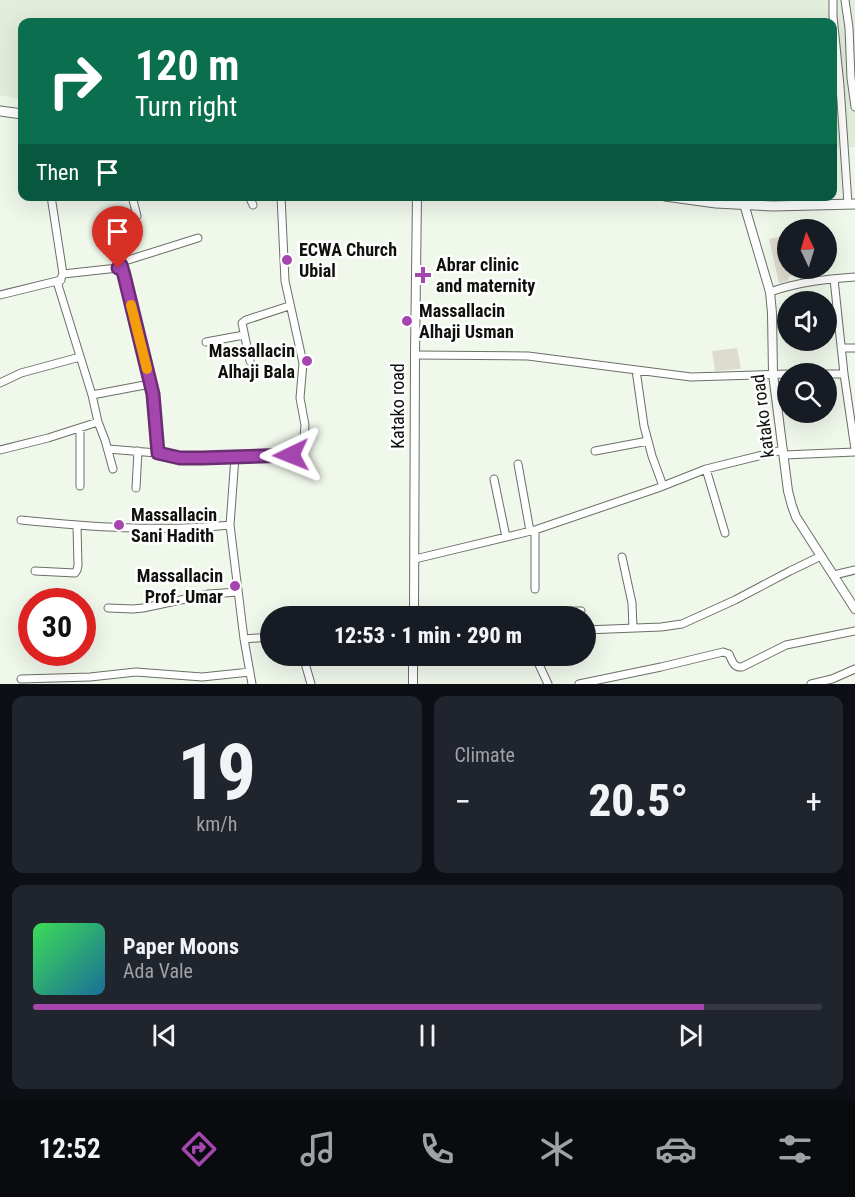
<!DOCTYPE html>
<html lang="en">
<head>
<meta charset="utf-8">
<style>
  :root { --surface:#171b24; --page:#20242c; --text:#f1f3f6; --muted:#9ea1a6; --line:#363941; --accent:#a546af }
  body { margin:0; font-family:"Roboto Condensed",sans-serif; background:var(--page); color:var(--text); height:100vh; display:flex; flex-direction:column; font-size:22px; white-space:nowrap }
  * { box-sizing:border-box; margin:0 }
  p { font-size:20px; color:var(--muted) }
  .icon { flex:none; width:33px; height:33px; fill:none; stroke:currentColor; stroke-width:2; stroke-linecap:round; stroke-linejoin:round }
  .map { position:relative; height:684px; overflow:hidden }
  .panel { display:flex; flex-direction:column; gap:12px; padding:12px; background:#0d0f14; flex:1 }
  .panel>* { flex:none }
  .top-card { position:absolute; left:18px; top:18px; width:819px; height:183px; border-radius:12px; box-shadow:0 6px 24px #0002; background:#0b6e4f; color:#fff; overflow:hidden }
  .needle { width:39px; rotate:356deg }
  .fabs { position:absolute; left:777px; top:219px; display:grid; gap:12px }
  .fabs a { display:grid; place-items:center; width:60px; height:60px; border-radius:50%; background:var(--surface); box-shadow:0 6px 24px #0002; font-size:30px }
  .speed { position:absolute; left:18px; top:588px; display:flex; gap:12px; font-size:30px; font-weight:700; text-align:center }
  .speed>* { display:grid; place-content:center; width:78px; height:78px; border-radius:50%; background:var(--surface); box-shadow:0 6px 24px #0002; line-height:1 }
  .speed .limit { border:9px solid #d22; background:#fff; color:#111 }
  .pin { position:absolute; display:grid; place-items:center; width:51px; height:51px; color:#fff; margin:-62px -26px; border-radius:50% 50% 50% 0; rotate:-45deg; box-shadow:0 0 6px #0007 }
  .pin .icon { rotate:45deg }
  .me { position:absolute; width:66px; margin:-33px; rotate:268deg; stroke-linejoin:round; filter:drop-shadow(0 0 4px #0008) }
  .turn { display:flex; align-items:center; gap:21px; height:126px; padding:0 18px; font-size:27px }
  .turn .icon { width:78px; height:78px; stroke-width:2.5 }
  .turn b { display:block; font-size:42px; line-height:51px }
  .then { display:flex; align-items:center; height:57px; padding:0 18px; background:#0003; gap:12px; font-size:22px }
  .big { font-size:45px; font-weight:800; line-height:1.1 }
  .panel .tile { flex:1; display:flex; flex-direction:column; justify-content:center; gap:9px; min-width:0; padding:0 21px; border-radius:12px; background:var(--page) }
  .panel .dial { align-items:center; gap:0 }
  .dial b { font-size:78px; line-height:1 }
  .song { display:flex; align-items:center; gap:18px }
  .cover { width:72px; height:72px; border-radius:9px; background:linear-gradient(135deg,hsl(130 70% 55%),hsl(200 70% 35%)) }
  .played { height:6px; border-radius:3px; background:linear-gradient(90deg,var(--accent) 85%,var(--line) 85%) }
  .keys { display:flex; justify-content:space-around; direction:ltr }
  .heat { display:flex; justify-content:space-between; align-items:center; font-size:33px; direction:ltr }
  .panel .tiles { flex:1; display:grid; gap:12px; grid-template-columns:1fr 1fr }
  .tile:last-child { grid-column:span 2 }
  .trip { position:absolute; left:260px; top:606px; width:336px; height:60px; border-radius:30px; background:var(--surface); box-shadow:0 6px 24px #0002; font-weight:800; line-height:60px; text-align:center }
  .menu { display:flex; height:96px; justify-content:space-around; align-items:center; background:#090b0e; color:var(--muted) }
  .menu .icon { width:42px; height:42px }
  .menu .selected { color:var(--accent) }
  .menu b { font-size:27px; color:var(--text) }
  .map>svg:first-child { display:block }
</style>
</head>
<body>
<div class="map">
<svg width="855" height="684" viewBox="0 0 855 684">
  <rect width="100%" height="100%" fill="#f0f7eb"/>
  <!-- built -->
  <path fill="#e2eddb" d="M 0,0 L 855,0 L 855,147 L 833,147 L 832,22 L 22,22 L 22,99 L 0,95 Z"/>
  <!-- building -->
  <path fill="#dedbcf" d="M 833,233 L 835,243 L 826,244 L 826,234 Z
    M 788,235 L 788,247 L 782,249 L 787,268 L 813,268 L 813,271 L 788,277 L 789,280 L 779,283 L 769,239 Z
    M 737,348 L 741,369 L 715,371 L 712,351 Z"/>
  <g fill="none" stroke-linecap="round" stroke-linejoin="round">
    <!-- minor casing -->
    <g stroke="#6a7066" stroke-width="9">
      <path id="minor" d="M 833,0 L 833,16 L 840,86 L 848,204
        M 845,0 L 849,28 L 851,78 L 855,107
        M 51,196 L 63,274 L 58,285 L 92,395 L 98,422 L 105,440 L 113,469
        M 132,196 L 137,216
        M 249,196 L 253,205
        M 121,265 L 153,394 L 157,453
        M 63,274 L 118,268 L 125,261 L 198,238
        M 834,279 L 844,374 L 855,449
        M 770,292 C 798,282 826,279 855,277
        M 0,295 L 61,280
        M 206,342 L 244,335
        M 841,348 L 855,348
        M 415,355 L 528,356 L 691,377 L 788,374
        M 250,361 L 242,323 L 246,320 L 289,306
        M 636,370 L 644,426 L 652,456 L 663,486
        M 826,374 L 844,374
        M 0,383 L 21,373 L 80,357
        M 92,395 L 150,384
        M 108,449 L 157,453 L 180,458 L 225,458 L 291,455 L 299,454 L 303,450 L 305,425 L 300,398 L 303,363 L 285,281 L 281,196
        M 0,450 L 48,438 L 98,422
        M 595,451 L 648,441
        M 784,455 L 855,452
        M 235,457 L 230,525 L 244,639 L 252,684
        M 518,464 L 530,531
        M 706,469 L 725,533
        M 494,479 L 506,537
        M 80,486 L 80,428
        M 136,488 L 138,451
        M 21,520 C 90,527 161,532 230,525
        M 535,530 L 535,589
        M 622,557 L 632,603 L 633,628
        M 415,559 L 535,530 L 658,488 L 706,469 L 783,450
        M 35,571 L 75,573 L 77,570 L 78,565 L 77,526
        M 834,575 L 855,570
        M 108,608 L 133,609 L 143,608 L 209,594 L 238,592
        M 414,612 L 581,611
        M 585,630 L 661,627 L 682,624 L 735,600 L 790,571 L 821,556
        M 244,639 L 270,637
        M 303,656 L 311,684
        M 535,656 L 548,684
        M 21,679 L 90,677 L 136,672 L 202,677 L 250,672
        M 579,684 L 661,667 L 723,652 L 729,654 C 732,661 734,668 742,667 L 786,645 L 855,631
        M 811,684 L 832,679 L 855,669"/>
    </g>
    <!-- tertiary casing -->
    <g stroke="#6a7066" stroke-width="10">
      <path id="tertiary" d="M 744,204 L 770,292 L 772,313 L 773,374 L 788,491 L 792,506 L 796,517 L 855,609
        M 414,616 L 415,355 L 417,196
        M 413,684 L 413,656"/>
    </g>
    <!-- secondary casing -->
    <g stroke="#6a7066" stroke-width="11">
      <path id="secondary" d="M 0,111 L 22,114
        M 665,196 L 716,203 L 773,206 L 855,204"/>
    </g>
    <!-- minor -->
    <use href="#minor" stroke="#fff" stroke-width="7"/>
    <!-- tertiary -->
    <use href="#tertiary" stroke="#fff" stroke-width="8"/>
    <!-- secondary -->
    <use href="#secondary" stroke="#fff" stroke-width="9"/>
  </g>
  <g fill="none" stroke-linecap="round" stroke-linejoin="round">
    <!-- route casing -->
    <g stroke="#6b2e72" stroke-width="15">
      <path id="route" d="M 118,268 L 121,265 L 124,275 L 153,394 L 158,453 L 180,458 L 202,458 L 291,455"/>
    </g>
    <!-- route -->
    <use href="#route" stroke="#a546af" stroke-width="10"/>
    <!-- slow -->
    <path stroke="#f59e0b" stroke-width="10" d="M 131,305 L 147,369"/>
  </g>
  <!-- markers -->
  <g fill="#a546af" stroke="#fff" stroke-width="2">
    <circle cx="287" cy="260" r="6"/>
    <path d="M420 266h6v6h6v6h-6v6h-6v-6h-6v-6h6z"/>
    <circle cx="407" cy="321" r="6"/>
    <circle cx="307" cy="361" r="6"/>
    <circle cx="119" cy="525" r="6"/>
    <circle cx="235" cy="586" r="6"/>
  </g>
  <g text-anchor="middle" stroke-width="5" stroke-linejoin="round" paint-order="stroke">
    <!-- poi labels -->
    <g font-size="18" font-weight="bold" fill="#0f110d" stroke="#fff" text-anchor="start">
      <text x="299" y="256">ECWA Church<tspan x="299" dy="21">Ubial</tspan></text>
      <text x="436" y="271">Abrar clinic<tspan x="436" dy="21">and maternity</tspan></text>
      <text x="419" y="317">Massallacin<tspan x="419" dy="21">Alhaji Usman</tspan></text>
      <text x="295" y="357" text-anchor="end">Massallacin<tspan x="295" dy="21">Alhaji Bala</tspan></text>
      <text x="131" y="521">Massallacin<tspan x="131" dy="21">Sani Hadith</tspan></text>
      <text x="223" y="582" text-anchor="end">Massallacin<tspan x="223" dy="21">Prof. Umar</tspan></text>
    </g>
    <!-- street labels -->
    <g font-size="18" fill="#0f110d" stroke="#fff">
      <text transform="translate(398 406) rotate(-90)" y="6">Katako road</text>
      <text transform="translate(763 416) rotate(-97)" y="6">katako road</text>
    </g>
  </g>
</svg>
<div class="fabs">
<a><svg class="needle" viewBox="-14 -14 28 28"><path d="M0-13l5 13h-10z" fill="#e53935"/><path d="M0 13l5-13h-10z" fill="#9ea1a6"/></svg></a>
<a><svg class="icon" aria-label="sound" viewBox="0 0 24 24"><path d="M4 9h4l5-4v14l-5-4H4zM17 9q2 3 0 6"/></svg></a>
<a><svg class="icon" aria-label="search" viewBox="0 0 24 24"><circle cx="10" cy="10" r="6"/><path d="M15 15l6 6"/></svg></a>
</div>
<div class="speed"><div class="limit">30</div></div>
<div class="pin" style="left:118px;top:268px;background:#d93025"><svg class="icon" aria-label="arrive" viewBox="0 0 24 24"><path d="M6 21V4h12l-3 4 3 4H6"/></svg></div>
<svg class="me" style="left:291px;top:455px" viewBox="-20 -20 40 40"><path d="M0-17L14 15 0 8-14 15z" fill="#a546af" stroke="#fff" stroke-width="4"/></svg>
<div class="trip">12:53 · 1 min · 290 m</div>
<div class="top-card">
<div class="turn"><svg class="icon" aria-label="right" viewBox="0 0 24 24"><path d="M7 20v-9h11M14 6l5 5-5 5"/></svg><div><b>120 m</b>Turn right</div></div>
<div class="then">Then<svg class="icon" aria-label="arrive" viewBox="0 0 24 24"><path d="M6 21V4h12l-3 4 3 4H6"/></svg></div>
</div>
</div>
<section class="panel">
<div class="tiles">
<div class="tile dial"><b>19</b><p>km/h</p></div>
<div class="tile"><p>Climate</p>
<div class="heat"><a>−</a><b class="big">20.5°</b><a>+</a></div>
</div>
<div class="tile">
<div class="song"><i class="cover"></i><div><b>Paper Moons</b><p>Ada Vale</p></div></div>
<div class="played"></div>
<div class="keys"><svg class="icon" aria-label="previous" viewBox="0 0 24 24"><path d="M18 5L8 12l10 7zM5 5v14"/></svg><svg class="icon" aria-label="pause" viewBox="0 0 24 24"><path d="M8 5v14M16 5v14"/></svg><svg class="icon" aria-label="next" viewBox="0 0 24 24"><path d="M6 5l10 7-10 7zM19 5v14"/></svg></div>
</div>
</div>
</section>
<nav class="menu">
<b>12:52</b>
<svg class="icon selected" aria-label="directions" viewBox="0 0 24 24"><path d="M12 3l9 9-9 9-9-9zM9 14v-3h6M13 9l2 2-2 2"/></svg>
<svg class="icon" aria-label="music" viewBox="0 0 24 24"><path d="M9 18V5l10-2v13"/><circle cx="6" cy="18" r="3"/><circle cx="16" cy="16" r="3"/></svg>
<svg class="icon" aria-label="phone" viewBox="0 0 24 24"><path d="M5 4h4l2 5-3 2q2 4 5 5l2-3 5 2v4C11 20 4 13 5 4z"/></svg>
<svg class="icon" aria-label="climate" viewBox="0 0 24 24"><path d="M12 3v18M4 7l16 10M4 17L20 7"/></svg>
<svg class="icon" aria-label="car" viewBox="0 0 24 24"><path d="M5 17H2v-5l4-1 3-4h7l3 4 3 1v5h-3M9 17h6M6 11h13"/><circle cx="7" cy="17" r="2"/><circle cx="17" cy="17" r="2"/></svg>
<svg class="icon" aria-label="filters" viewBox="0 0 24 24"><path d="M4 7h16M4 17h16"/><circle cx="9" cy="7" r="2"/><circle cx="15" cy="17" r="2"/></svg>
</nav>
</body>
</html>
